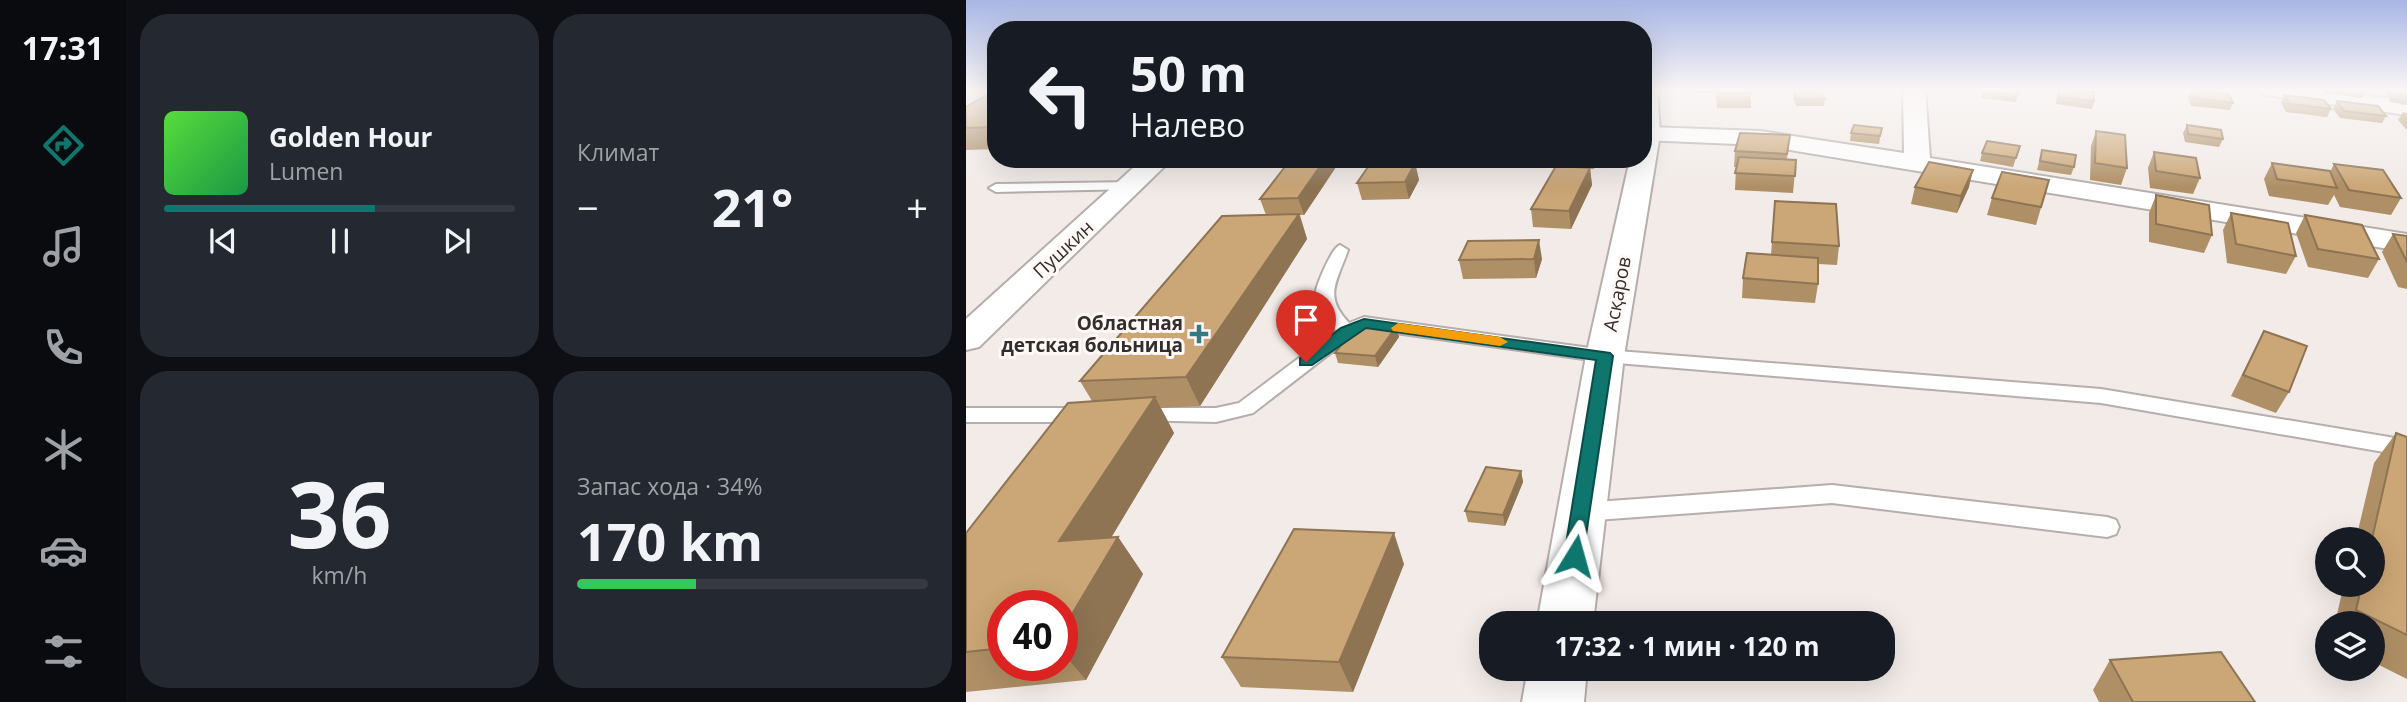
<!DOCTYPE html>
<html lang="ru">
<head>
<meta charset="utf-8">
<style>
  :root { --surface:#171b24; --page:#242831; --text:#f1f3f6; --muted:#9ea1a6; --line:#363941; --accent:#0f766e }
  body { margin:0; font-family:"Open Sans",sans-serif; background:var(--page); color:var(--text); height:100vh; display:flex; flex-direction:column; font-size:26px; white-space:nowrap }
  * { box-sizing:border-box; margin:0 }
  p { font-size:23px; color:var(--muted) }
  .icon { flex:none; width:38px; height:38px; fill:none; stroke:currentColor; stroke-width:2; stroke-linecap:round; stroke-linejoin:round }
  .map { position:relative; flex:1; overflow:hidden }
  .drawer { display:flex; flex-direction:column; gap:14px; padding:14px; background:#0d0f14; width:840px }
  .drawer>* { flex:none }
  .hud { position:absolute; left:21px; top:21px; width:665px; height:147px; border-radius:28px; box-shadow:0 7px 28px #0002; background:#171b24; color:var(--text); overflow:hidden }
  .tools { position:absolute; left:1349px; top:527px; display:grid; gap:14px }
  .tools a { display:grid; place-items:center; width:70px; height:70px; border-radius:50%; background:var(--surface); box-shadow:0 7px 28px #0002; font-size:35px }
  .speed { position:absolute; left:21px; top:590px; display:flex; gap:14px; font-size:35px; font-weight:700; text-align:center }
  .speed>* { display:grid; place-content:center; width:91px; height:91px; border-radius:50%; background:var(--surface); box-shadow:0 7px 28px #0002; line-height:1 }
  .speed .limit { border:10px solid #d22; background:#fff; color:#111 }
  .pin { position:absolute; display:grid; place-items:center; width:60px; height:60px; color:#fff; margin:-72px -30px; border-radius:50% 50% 50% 0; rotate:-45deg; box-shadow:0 0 7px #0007 }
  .pin .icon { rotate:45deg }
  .me { position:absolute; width:77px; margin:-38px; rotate:8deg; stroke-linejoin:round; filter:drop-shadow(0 0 5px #0008) }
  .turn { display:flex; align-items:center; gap:24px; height:147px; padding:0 28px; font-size:32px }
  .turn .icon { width:91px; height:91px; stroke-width:2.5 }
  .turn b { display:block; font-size:49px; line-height:60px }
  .big { font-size:52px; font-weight:700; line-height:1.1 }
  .drawer .tile { flex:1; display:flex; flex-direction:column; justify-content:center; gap:10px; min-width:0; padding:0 24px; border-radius:28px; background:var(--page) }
  .drawer .dial { align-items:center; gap:0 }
  .dial b { font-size:91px; line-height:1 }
  .song { display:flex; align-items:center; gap:21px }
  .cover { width:84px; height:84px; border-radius:10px; background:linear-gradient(135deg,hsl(110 70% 55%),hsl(140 70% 35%)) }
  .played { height:7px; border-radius:4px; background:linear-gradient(90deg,var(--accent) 60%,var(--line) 60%) }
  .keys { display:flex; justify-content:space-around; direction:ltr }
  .heat { display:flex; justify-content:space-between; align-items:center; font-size:38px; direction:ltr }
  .charge { height:10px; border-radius:5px; background:linear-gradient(90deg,#34c759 34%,var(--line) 0) }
  .drawer .tiles { flex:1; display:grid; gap:14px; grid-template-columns:repeat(2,1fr) }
  .trip { position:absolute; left:513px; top:611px; width:416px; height:70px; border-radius:28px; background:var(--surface); box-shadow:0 7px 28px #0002; font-weight:700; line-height:70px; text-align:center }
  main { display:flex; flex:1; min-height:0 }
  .dock { display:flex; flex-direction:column; width:126px; justify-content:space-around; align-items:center; background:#090b0e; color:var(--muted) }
  .dock .icon { width:49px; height:49px }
  .dock .current { color:var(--accent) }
  .dock b { font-size:32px; color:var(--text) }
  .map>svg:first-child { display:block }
</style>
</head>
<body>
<main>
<nav class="dock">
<b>17:31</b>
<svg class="icon current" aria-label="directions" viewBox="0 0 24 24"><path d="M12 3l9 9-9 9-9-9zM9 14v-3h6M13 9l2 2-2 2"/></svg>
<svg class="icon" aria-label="music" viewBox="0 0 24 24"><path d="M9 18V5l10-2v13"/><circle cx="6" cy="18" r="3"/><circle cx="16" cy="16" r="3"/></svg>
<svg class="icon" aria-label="phone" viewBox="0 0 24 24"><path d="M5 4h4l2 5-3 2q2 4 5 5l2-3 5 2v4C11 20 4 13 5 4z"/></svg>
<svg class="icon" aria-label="climate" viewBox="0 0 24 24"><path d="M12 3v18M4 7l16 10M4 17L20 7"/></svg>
<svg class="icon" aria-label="car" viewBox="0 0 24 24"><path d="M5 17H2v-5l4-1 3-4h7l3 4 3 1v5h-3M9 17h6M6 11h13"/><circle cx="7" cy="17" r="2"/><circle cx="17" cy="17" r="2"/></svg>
<svg class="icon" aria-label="filters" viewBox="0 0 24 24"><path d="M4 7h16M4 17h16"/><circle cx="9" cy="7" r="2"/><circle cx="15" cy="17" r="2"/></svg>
</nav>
<section class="drawer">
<div class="tiles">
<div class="tile">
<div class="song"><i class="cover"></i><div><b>Golden Hour</b><p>Lumen</p></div></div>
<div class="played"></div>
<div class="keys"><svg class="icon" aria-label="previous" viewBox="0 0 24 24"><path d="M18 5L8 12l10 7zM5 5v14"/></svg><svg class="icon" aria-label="pause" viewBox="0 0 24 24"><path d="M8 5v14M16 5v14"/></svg><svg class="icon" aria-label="next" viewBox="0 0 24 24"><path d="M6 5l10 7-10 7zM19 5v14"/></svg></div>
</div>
<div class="tile"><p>Климат</p>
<div class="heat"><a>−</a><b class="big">21°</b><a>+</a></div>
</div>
<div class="tile dial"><b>36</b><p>km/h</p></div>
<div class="tile"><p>Запас хода · 34%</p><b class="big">170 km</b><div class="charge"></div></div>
</div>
</section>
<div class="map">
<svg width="1441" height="702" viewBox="0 0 1441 702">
  <rect width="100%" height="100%" fill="#f2ebe8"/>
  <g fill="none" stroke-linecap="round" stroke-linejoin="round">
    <!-- service casing -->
    <g stroke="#b5aeac" stroke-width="4">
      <path id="service" d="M 165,182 L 170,183 L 170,189 L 30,192 L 23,188 L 30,184 Z
        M 374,245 L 382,250 C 371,282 357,296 383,323 L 398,317 L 639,350 L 1135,389 L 1441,440 L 1441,456 L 1135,403 L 639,362 L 400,329 L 388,335 L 287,413 L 250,422 L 165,420 L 162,415 L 165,410 L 173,408 L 250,408 L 273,403 L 370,330 C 362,321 350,311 349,298 C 348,289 366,247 374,245 Z
        M 0,408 L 118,408 L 126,410 L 129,415 L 126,420 L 118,422 L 0,422 Z
        M 866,485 L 1141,517 L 1150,520 L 1153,527 L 1150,534 L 1141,537 L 866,503 L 616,521 L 607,519 L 604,512 L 607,505 L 616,503 Z"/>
    </g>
    <!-- minor casing -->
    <g stroke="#b5aeac" stroke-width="4">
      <path id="minor" d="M 937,89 L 959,89 L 964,158 L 1441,234 L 1441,252 L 794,145 L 677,140 L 677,128 L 682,127 L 794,131 L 938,153 Z
        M 1289,89 L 1350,89 L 1441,101 L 1441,115 L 1300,95 Z"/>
    </g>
    <!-- tertiary casing -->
    <g stroke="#b5aeac" stroke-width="4">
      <path id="tertiary" d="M 677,89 L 691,89 L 694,134 L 658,356 L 627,623 L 571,623 L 620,356 L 664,159 L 677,159 Z
        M 177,159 L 206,159 L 13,347 L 0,350 L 0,319 Z
        M 562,668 L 621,668 L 618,702 L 556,702 Z"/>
    </g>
    <!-- service -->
    <use href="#service" fill="#fff" fill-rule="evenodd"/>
    <!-- minor -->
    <use href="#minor" fill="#fff" fill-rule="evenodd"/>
    <!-- tertiary -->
    <use href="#tertiary" fill="#fff" fill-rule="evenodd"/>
  </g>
  <!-- wall -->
  <path fill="#af8f65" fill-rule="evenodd" d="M 729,89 L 785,89 L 785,108 L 751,108 L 750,93 L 729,93 Z
    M 1018,89 L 1053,89 L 1050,102 L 1015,98 Z
    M 1092,89 L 1128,101 L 1126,109 L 1090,104 Z
    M 1356,89 L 1398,89 L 1399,91 L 1395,98 L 1358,93 Z
    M 1419,89 L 1441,89 L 1441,105 L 1424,102 Z
    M 30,90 L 30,149 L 0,150 L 0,107 Z
    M 828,90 L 859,99 L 858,106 L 830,106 L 827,97 Z
    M 1225,90 L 1267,103 L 1264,110 L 1225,106 L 1222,97 Z
    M 1318,95 L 1365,109 L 1361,117 L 1320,112 L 1315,103 Z
    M 1371,101 L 1420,116 L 1416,123 L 1374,118 L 1367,109 Z
    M 1437,112 L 1441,113 L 1441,130 L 1432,120 Z
    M 1221,125 L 1257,139 L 1253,147 L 1219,142 L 1217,133 Z
    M 916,128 L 913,144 L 884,141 L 885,133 Z
    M 1130,131 L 1161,168 L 1155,185 L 1124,180 L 1125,146 Z
    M 824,135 L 821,159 L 830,160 L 827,193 L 769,190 L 770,167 L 768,167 L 769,151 Z
    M 1054,146 L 1047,167 L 1014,161 L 1016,153 Z
    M 1076,150 L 1108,167 L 1105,175 L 1071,170 Z
    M 1188,152 L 1234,178 L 1227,194 L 1184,188 L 1182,168 Z
    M 325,159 L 374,159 L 374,161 L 338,215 L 334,215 L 341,239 L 234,406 L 195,408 L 208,433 L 145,537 L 152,537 L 177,574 L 120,680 L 0,692 L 0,533 L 126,401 L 114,381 L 300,215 L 294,199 ZM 37,606 L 96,606 L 96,665 L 37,665 Z
    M 593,159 L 631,159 L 628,169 L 624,169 L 626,185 L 605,229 L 567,227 L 565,209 L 594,167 Z
    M 449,163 L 453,180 L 443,199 L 396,200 L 391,183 Z
    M 1306,163 L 1364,172 L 1368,164 L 1435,198 L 1425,215 L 1374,207 L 1368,195 L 1362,205 L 1303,196 L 1298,179 Z
    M 1083,180 L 1070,225 L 1021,215 L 1026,198 Z
    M 949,187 L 1003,187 L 991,213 L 945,204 Z
    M 1190,195 L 1246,235 L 1238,253 L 1183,242 L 1183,213 Z
    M 809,201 L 873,246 L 871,265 L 852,264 L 852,284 L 849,303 L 776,298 L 777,278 L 805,255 Z
    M 1265,213 L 1330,256 L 1320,274 L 1261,263 L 1257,230 Z
    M 1339,215 L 1413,259 L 1402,278 L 1342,267 L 1330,233 Z
    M 1427,234 L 1441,236 L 1441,289 L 1432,287 L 1416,252 Z
    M 576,259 L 570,278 L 497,279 L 493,260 Z
    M 430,327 L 433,337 L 412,367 L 372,363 L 369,353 Z
    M 1298,331 L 1323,392 L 1310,413 L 1265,396 Z
    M 1430,433 L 1441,437 L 1441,679 L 1407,662 L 1407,623 L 1369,623 L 1378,584 L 1407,584 L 1407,539 L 1390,539 L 1408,463 Z
    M 555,471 L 557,482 L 539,526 L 502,522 L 499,511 Z
    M 438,564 L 387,692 L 275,687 L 256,657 Z
    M 1144,660 L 1289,702 L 1133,702 L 1127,690 Z"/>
  <!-- shaded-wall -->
  <path fill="#8e7453" d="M 359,159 L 374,159 L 374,161 L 338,215 L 332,198 Z
    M 627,159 L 631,159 L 628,169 Z
    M 449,163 L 453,180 L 443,199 L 439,182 Z
    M 624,168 L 626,185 L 605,229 L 603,211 Z
    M 1007,170 L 1003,187 L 991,213 L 995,196 Z
    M 333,214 L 341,239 L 234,406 L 220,377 Z
    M 573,240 L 576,259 L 570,278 L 568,259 Z
    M 430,327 L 433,337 L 412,367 L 409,356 Z
    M 189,397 L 208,433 L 121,578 L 93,541 Z
    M 555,471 L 557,482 L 539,526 L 537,515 Z
    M 428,533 L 438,564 L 387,692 L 373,662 Z
    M 152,537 L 177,574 L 120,680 L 96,652 L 96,631 Z"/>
  <!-- building -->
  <path fill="#cba676" stroke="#8e7453" stroke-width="2" d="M 751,89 L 785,89 L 786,93 L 751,93 Z
    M 1018,89 L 1053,89 L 1052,95 L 1017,91 Z
    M 1092,89 L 1128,92 L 1128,101 L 1092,97 Z
    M 30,90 L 30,127 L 0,128 L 0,107 Z
    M 828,90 L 855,90 L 859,99 L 830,99 Z
    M 1225,90 L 1263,94 L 1267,103 L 1228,98 Z
    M 1318,95 L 1358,100 L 1365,109 L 1324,104 Z
    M 1371,101 L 1412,106 L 1420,116 L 1378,111 Z
    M 888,125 L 916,128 L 914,136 L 885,133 Z
    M 1221,125 L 1255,130 L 1257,139 L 1222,134 Z
    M 1130,131 L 1159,135 L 1161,168 L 1129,163 Z
    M 774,133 L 824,135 L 821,154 L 769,151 Z
    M 1021,141 L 1054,146 L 1050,158 L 1016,153 Z
    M 1076,150 L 1110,155 L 1108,167 L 1074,161 Z
    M 1188,152 L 1230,158 L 1234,178 L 1190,171 Z
    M 773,157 L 830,160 L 829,176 L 769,173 Z
    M 325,159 L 359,159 L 332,198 L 294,199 Z
    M 963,162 L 1007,170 L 995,196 L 949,187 Z
    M 449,163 L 439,182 L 391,183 L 404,164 Z
    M 1306,163 L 1364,171 L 1371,188 L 1311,179 Z
    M 1368,164 L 1417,170 L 1435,198 L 1383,190 Z
    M 590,166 L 624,168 L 603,211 L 565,209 Z
    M 1036,172 L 1083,180 L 1075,207 L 1026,198 Z
    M 1190,195 L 1243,205 L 1246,235 L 1190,224 Z
    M 809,201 L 870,204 L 873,246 L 806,242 Z
    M 1265,213 L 1322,223 L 1330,256 L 1270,244 Z
    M 333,214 L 220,377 L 114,381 L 256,216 Z
    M 1339,215 L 1396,225 L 1413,259 L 1352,249 Z
    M 1427,234 L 1441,236 L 1441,262 Z
    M 573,240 L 568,259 L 493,260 L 502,241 Z
    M 781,253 L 852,258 L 852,284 L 777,278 Z
    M 392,324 L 430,327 L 409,356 L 369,353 Z
    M 1298,331 L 1341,346 L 1323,392 L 1277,375 Z
    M 189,397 L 93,541 L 152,537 L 96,631 L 96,606 L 37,606 L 37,648 L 0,652 L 0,533 L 102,403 Z
    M 1430,433 L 1441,437 L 1441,635 L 1390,610 L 1396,584 L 1407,584 L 1406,539 Z
    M 520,467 L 555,471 L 537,515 L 499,511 Z
    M 328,529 L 428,533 L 373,662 L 256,657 Z
    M 1255,652 L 1289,702 L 1167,702 L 1144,660 Z"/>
  <!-- sky -->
  <linearGradient id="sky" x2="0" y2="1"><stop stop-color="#a9b6e4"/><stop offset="0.48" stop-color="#f9f6f5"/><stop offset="1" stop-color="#f9f6f5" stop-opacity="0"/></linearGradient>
  <rect width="1441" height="187" fill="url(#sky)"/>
  <!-- route -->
  <path fill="#0f766e" stroke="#0a4d48" stroke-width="2" d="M 398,319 L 644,353 L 647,356 L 616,562 L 609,565 L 601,562 L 598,556 L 630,360 L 400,328 L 346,365 L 334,365 L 334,358 L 375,328 Z"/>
  <!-- slow -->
  <path fill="#f59e0b" d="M 432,323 L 534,337 L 542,342 L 534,346 L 427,331 L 425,328 Z"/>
  <!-- markers -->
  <path fill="#327b81" stroke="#fff8f6" stroke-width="2.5" d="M229.5 323.5h7v7h7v7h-7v7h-7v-7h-7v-7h7z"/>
  <g text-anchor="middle" stroke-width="6" stroke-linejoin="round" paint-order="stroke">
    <!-- street labels -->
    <g font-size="19" fill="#312f2e" stroke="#fff8f6">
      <text transform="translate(97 249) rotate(-43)" y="7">Пушкин</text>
      <text transform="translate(651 294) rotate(-79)" y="7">Асқаров</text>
    </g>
    <!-- poi labels -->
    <g font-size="19" font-weight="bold" fill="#312f2e" stroke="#fff8f6" text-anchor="end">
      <text x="217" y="330">Областная<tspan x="217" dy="22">детская больница</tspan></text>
    </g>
  </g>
</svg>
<div class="tools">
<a><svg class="icon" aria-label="search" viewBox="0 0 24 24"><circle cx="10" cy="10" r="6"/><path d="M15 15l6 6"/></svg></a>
<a><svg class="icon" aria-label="layers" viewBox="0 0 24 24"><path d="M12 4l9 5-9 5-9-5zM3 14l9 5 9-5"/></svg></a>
</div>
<div class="speed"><div class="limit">40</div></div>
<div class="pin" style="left:340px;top:362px;background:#d93025"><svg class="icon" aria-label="arrive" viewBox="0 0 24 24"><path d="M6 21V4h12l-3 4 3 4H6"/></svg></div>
<svg class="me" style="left:609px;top:556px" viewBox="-20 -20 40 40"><path d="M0-17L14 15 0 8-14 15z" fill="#0f766e" stroke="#fff" stroke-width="4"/></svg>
<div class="trip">17:32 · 1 мин · 120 m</div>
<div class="hud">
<div class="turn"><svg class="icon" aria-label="left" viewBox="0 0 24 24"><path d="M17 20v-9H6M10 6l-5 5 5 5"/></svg><div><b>50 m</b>Налево</div></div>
</div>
</div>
</main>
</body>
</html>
